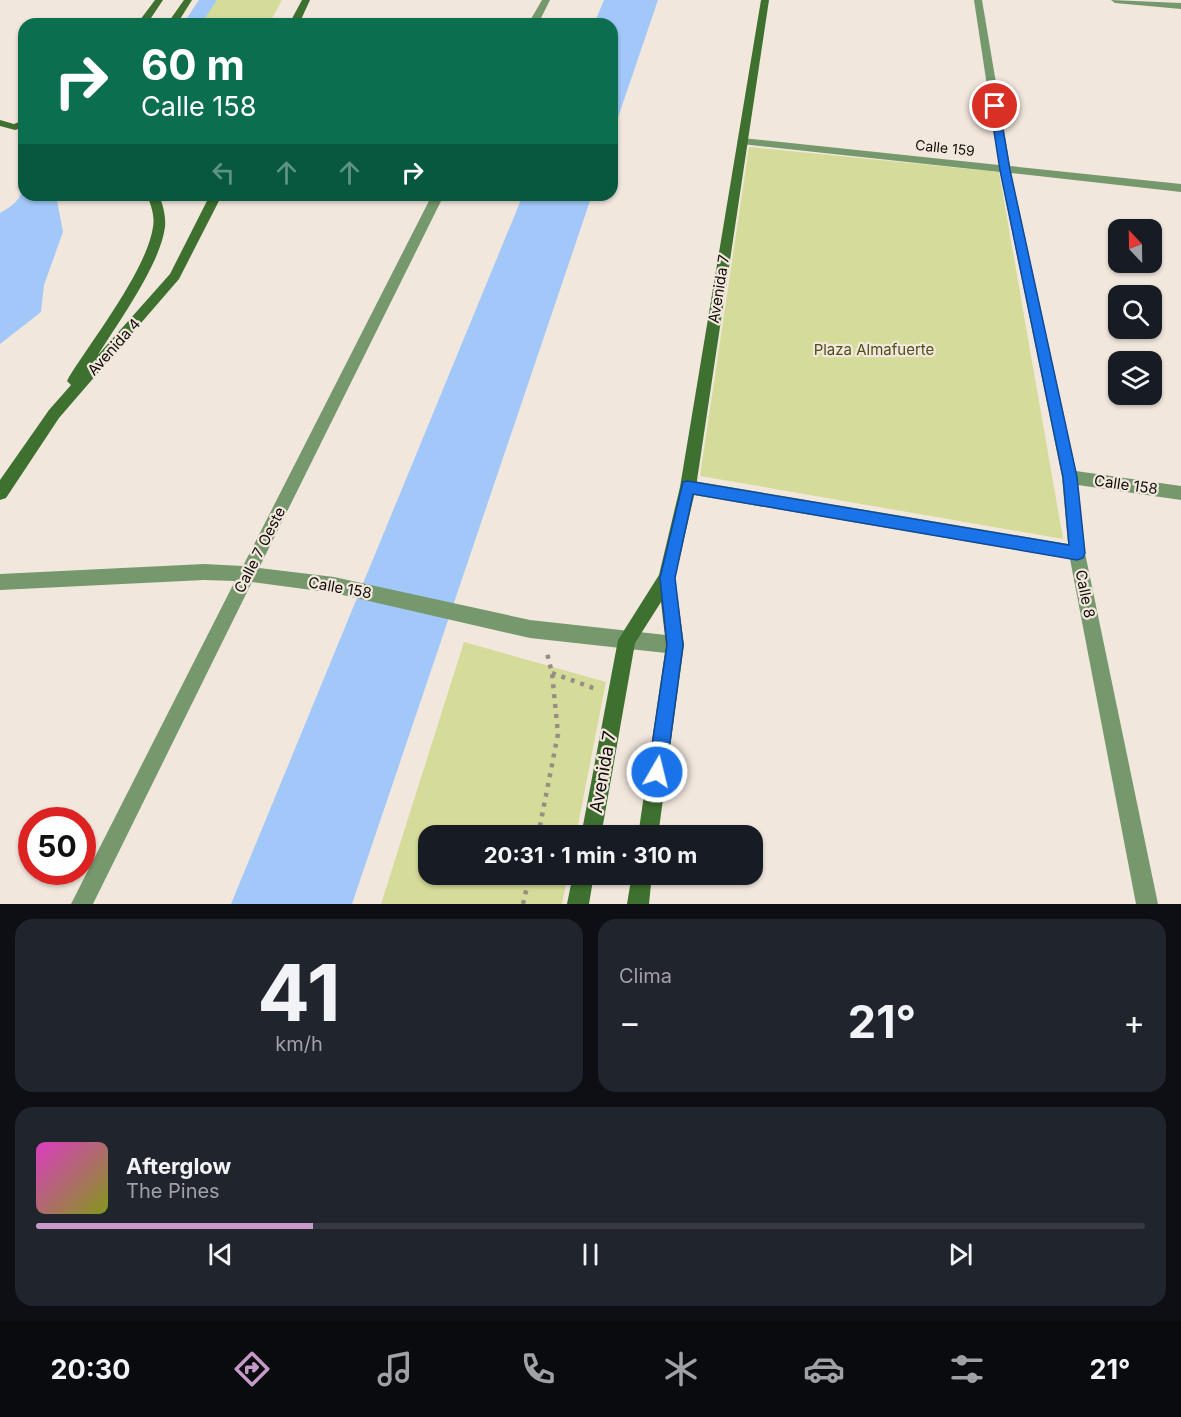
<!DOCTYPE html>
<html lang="es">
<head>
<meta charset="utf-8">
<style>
  :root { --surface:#171b24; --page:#20242c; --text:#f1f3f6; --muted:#9ea1a6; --line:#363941; --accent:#c799c8 }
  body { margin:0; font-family:Inter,sans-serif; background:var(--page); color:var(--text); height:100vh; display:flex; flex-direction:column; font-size:22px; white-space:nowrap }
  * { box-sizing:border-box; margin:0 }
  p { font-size:20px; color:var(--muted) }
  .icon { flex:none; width:33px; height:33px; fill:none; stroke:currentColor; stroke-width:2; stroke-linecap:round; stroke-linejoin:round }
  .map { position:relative; height:904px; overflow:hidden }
  .panel { display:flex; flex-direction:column; gap:15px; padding:15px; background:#0d0f14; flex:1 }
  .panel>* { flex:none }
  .banner { position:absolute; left:18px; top:18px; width:600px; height:183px; border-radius:18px; box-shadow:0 2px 4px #0004; background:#0b6e4f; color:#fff; overflow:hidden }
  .needle { width:39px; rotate:338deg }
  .controls { position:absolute; left:1108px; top:219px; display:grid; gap:12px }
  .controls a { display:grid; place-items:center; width:54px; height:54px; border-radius:12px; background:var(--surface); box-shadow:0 2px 4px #0004; font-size:30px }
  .speed { position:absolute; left:18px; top:807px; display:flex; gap:12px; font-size:30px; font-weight:700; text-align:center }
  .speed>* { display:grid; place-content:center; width:78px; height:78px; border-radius:50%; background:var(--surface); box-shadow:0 2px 4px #0004; line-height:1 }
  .speed .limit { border:9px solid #d22; background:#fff; color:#111 }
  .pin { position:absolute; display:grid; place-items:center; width:51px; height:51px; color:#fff; margin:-26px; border:3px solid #fff; border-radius:50%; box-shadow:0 2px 6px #0007 }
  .me { position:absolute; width:66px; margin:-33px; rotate:8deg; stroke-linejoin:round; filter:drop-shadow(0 0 4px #0008) }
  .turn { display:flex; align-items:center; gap:21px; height:126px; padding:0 24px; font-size:27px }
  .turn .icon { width:78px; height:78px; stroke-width:2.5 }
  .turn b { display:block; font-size:42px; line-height:51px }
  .lanes { display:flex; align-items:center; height:57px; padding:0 24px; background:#0003; justify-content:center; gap:30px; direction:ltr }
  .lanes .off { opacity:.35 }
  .big { font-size:45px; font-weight:700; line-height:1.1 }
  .panel .widget { flex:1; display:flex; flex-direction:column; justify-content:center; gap:9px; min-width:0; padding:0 21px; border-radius:18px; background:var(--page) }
  .panel .dial { align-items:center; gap:0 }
  .dial b { font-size:78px; line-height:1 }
  .song { display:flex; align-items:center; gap:18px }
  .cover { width:72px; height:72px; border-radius:9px; background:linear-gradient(135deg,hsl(310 70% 55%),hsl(70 70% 35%)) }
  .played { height:6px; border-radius:3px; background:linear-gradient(90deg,var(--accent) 25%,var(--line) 25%) }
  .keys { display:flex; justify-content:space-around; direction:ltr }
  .heat { display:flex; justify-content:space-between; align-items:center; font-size:33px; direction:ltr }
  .panel .tiles { flex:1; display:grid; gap:15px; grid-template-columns:1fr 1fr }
  .widget:last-child { grid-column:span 2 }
  .trip { position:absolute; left:418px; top:825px; width:345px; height:60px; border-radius:18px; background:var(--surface); box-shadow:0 2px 4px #0004; font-weight:700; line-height:60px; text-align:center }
  .tabs { display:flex; height:96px; justify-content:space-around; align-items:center; background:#090b0e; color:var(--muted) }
  .tabs .icon { width:42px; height:42px }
  .tabs .selected { color:var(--accent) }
  .tabs b { font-size:27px; color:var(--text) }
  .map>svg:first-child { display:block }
</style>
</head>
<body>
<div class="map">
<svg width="1181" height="904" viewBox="0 0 1181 904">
  <rect width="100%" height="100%" fill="#f2e7dd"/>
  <!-- green -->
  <path fill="#d5db98" d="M 202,0 L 282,0 L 269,24 L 186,24 Z
    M 749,147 L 999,172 L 1063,539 L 700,476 Z
    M 464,642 L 606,682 L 576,835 L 429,836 L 429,874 L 568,875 L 562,904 L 381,904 Z"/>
  <!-- water -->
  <path fill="#a2c8fa" d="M 604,0 L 658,0 L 612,135 L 612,24 L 594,24 Z
    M 24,185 L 24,195 L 56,195 L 63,232 L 44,285 L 41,312 L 0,344 L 0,213 C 13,206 21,199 24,185 Z
    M 523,195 L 592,195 L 352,904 L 231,904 Z"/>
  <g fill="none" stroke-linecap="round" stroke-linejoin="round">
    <!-- canal -->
    <path fill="#a2c8fa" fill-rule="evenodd" d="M 199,0 L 217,0 L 201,24 L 183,24 Z"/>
    <!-- path -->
    <path stroke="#978f87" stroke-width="4.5" stroke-dasharray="4 6" stroke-linecap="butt" d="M 552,673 L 596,689
      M 538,836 L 558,734 L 552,673 L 547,653
      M 523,904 L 530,874"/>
    <!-- street -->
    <path fill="#76986d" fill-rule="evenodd" d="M 542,0 L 550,0 L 538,24 L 528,24 Z
      M 974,0 L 982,0 L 1010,166 L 1181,184 L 1181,192 L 1011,173 L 1076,471 L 1181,486 L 1181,500 L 1078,485 L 1085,553 L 1158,904 L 1136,904 L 1070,559 L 688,494 L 683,492 L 680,487 L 683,482 L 688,480 L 1068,544 L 1062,477 L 1000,172 L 742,144 L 737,141 L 742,138 L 999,165 Z
      M 1111,0 L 1181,3 L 1181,9 L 1115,3 Z
      M 432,195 L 444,195 L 259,568 L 334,577 L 530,620 L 675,636 L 681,639 L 684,645 L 681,651 L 675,654 L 530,638 L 334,593 L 252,582 L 93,904 L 71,904 L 235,581 L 204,580 L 0,590 L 0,574 L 204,564 L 243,566 Z"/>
    <!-- secondary -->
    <path fill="#3e702f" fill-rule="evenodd" d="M 155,0 L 163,0 L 147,24 L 137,24 Z
      M 184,0 L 192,0 L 177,24 L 167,24 Z
      M 302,0 L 310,0 L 299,24 L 289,24 Z
      M 761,0 L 769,0 L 696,487 L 675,578 L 684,645 L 658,836 L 638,836 L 666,645 L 661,602 L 635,643 L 601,836 L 581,836 L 618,640 L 659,575 L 680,487 Z
      M 0,120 L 14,124 L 24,120 L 24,127 L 15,130 L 0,126 Z
      M 147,195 L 159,195 C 163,205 166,216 165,227 C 160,265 119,321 98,355 L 170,274 L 210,195 L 222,195 L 179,279 L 59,418 L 6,498 L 0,500 L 0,480 L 49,410 L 71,385 L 67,381 L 69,377 C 93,339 147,269 153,227 C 155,216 151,205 147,195 Z
      M 573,874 L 594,874 L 589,904 L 567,904 Z
      M 632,874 L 652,874 L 649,904 L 627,904 Z"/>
  </g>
  <!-- route -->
  <path fill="#1a73e8" stroke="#114b97" stroke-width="1.5" d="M 995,103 L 999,106 L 1010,170 L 1077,477 L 1085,553 L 1083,558 L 1077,560 L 693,494 L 675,578 L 683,645 L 666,772 L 663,778 L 657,781 L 651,778 L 648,772 L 667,645 L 660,578 L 683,482 L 688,481 L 1069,545 L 1063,477 L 1000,170 L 990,106 Z"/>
  <g text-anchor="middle" stroke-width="4.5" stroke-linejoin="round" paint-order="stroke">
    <!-- far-street labels -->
    <g font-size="14" fill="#100d09" stroke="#f2e7dd">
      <text transform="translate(945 148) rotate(6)" y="5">Calle 159</text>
    </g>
    <!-- street labels -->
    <g font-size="15" fill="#100d09" stroke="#f2e7dd">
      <text transform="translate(719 289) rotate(-81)" y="5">Avenida 7</text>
      <text transform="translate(114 347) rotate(-48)" y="5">Avenida 4</text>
      <text transform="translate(1126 485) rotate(8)" y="5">Calle 158</text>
      <text transform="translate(260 550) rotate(-63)" y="5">Calle 7 Oeste</text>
      <text transform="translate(340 588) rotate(10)" y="5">Calle 158</text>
      <text transform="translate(1085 594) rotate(79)" y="5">Calle 8</text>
    </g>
    <!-- park labels -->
    <g font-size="15" fill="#4e5116" stroke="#f2e7dd">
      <text x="874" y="355">Plaza Almafuerte</text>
    </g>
    <!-- near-street labels -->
    <g font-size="18" fill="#100d09" stroke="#f2e7dd">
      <text transform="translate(603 772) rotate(-80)" y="6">Avenida 7</text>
    </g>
  </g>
</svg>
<div class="controls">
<a><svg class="needle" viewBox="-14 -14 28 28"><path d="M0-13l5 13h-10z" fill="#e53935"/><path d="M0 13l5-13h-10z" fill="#9ea1a6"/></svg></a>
<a><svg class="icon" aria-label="search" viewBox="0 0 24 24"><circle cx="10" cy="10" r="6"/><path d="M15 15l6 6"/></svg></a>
<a><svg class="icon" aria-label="layers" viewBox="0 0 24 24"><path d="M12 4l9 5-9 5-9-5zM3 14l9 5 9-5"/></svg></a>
</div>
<div class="speed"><div class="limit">50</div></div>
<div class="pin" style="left:995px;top:106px;background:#d93025"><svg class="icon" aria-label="arrive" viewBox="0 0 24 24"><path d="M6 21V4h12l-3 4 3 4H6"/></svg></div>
<svg class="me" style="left:657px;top:772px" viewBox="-20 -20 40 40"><circle r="17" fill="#1a73e8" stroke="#fff" stroke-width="3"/><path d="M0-11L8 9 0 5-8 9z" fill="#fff"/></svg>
<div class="trip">20:31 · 1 min · 310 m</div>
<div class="banner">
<div class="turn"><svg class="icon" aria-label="right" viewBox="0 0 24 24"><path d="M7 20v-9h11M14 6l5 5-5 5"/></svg><div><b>60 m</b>Calle 158</div></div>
<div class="lanes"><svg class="icon off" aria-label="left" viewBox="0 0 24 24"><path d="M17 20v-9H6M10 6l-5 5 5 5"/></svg><svg class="icon off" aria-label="ahead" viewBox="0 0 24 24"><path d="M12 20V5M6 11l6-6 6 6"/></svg><svg class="icon off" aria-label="ahead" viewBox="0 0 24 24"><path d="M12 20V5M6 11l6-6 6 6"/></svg><svg class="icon" aria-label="right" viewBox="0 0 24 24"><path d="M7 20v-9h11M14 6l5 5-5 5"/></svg></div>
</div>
</div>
<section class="panel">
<div class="tiles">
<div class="widget dial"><b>41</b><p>km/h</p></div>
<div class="widget"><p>Clima</p>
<div class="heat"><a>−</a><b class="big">21°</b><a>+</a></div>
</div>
<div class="widget">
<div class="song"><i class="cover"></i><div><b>Afterglow</b><p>The Pines</p></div></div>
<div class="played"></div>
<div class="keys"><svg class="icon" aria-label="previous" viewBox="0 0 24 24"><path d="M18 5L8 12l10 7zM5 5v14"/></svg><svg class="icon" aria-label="pause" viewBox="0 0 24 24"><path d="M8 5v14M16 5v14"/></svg><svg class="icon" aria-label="next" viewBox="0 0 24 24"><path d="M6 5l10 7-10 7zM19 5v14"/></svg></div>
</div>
</div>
</section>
<nav class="tabs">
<b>20:30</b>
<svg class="icon selected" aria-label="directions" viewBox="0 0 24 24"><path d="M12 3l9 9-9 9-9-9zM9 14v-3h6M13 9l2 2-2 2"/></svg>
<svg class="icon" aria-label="music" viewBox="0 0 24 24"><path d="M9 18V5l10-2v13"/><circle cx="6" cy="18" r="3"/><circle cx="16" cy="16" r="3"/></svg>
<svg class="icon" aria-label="phone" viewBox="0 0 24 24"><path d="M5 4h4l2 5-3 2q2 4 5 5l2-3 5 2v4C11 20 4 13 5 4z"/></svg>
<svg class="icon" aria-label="climate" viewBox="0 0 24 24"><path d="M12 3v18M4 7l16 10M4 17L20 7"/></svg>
<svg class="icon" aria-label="car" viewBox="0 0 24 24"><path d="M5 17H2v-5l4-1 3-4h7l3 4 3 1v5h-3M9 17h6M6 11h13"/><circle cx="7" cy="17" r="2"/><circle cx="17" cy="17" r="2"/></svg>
<svg class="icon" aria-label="filters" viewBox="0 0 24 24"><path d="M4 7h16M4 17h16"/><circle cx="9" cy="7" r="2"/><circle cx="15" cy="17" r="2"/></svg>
<b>21°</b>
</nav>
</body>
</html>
